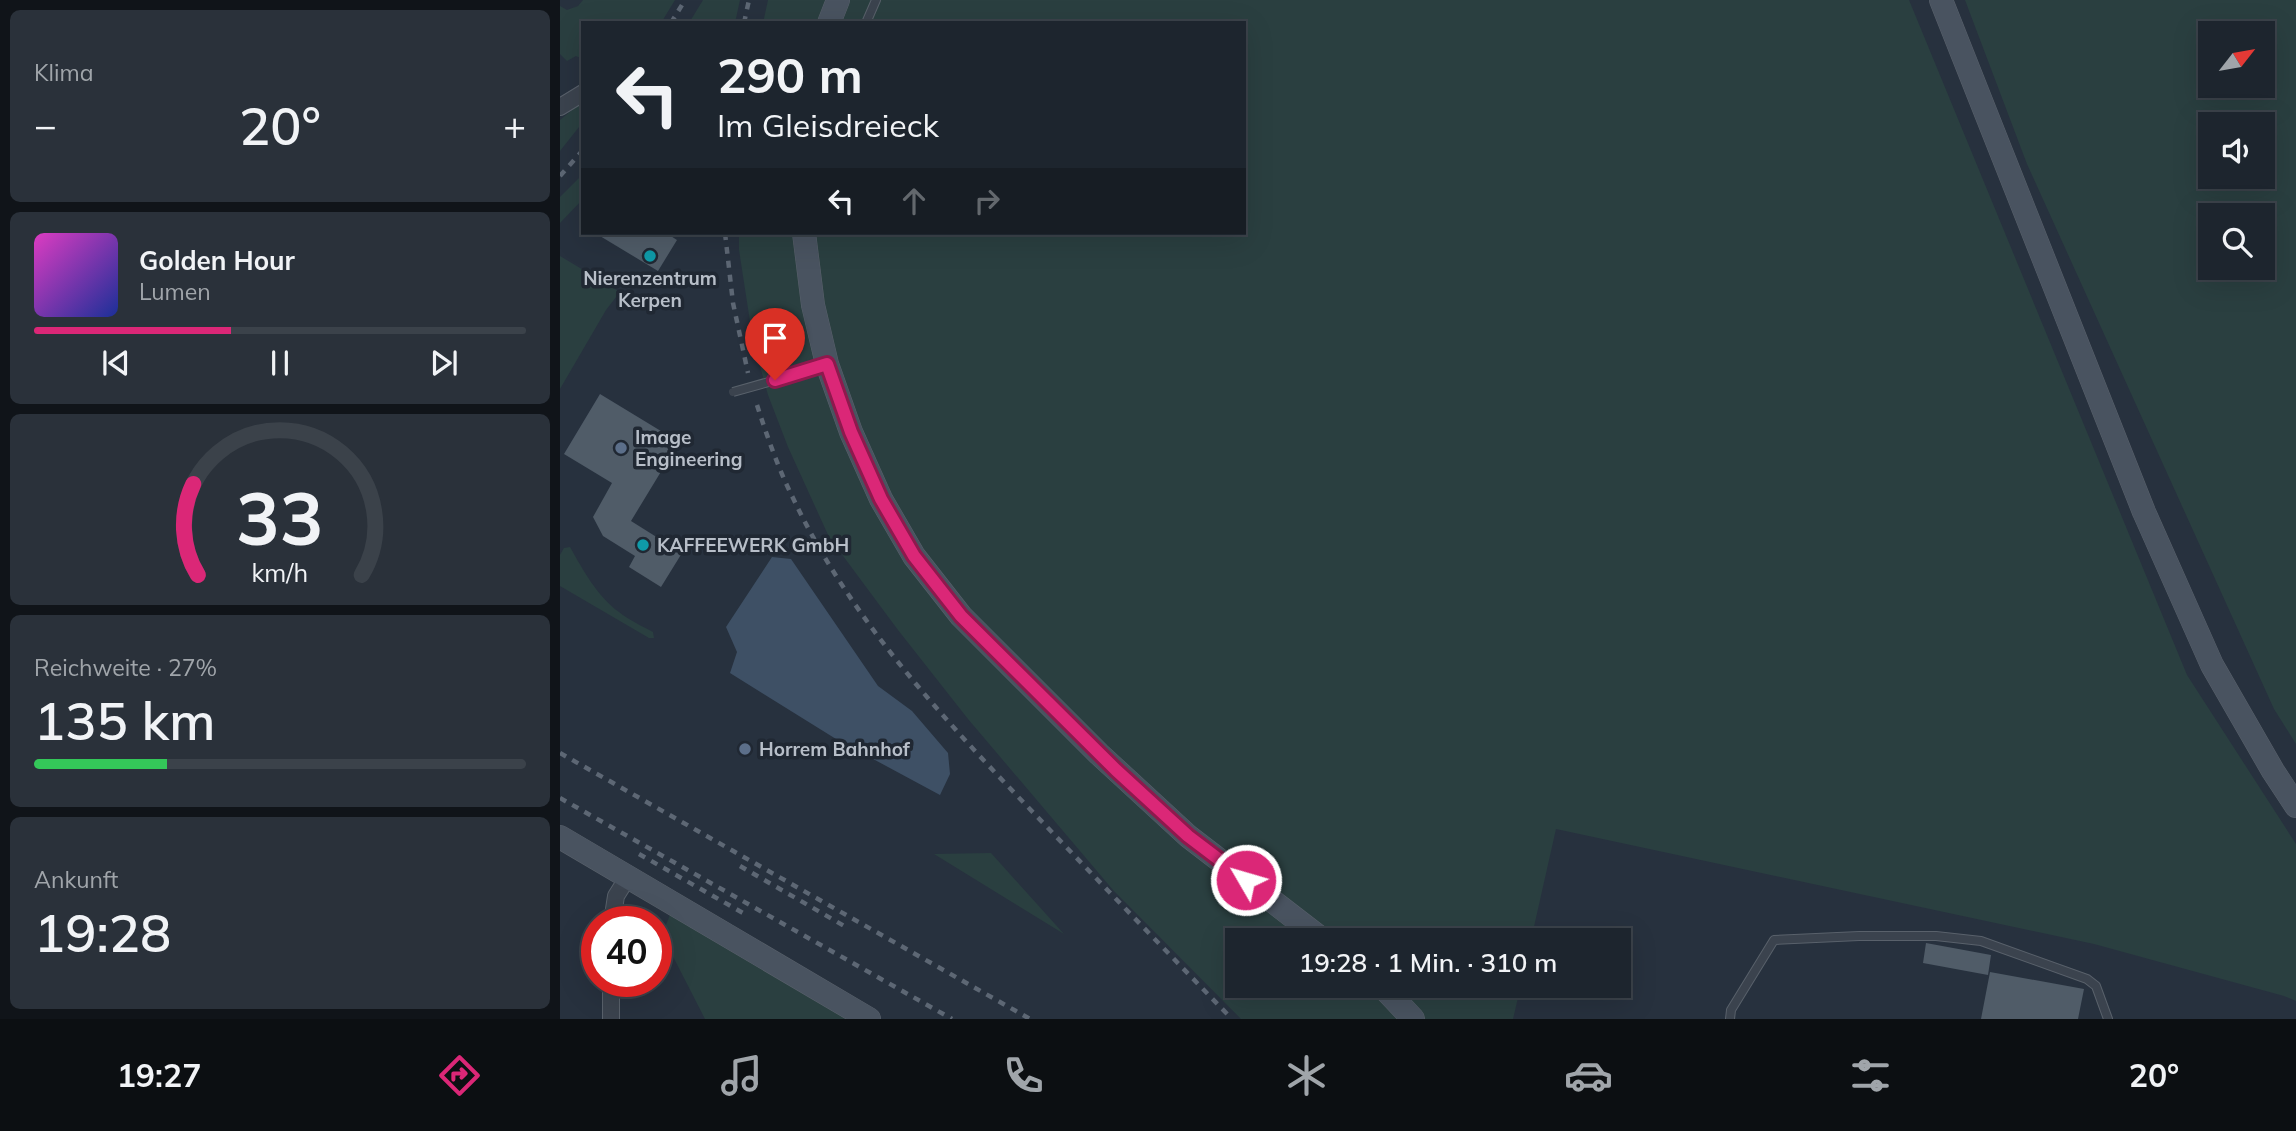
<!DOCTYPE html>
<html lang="de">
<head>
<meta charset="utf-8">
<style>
  :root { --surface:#1d252e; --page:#2a313a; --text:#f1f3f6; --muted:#a0a5aa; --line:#3b424a; --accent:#db2777 }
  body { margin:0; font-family:Mulish,sans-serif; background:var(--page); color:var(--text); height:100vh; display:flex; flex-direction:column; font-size:26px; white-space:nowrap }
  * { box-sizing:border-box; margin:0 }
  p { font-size:23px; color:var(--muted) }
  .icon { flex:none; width:38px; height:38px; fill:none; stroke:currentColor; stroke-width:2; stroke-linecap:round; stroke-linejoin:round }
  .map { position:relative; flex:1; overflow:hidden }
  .side { display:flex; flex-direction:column; gap:10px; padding:10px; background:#101419; width:560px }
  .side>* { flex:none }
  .banner { position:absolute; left:21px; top:21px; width:665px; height:214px; border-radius:0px; box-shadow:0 7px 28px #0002,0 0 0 2px var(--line); background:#1d252e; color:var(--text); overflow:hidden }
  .needle { width:46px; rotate:59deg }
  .controls { position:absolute; left:1638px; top:21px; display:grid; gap:14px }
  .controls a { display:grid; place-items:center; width:77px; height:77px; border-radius:0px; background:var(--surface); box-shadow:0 7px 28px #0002,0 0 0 2px var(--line); font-size:35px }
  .speed { position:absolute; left:21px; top:906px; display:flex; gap:14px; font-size:35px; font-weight:700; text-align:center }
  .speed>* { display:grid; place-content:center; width:91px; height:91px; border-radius:50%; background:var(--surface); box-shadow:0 7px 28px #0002,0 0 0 2px var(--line); line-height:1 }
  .speed .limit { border:10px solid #d22; background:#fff; color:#111 }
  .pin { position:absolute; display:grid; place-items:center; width:60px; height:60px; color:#fff; margin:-72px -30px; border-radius:50% 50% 50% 0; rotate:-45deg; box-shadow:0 0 7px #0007 }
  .pin .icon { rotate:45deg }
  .me { position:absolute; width:77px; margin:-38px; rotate:308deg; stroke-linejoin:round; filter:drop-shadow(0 0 5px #0008) }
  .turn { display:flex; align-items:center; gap:24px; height:147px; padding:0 21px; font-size:32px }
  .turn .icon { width:91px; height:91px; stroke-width:2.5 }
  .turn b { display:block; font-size:49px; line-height:60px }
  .lanes { display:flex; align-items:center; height:66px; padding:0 21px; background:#0003; justify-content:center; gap:35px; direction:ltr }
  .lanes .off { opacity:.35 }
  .big { font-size:52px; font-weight:600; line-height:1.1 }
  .side .widget { flex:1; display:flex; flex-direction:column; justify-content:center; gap:10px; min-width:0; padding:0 24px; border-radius:10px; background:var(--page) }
  .side .dial { align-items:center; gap:0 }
  .dial svg { height:182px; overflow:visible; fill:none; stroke:var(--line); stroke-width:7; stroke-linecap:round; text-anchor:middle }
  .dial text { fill:var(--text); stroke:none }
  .song { display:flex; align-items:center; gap:21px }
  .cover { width:84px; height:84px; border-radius:10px; background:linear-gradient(135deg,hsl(310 70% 55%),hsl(230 70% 35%)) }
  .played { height:7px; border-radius:4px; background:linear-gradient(90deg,var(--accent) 40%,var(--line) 40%) }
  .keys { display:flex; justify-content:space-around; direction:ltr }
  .heat { display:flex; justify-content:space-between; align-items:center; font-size:38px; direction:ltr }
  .charge { height:10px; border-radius:5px; background:linear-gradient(90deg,#34c759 27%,var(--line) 0) }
  .trip { position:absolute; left:665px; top:928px; width:406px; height:70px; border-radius:0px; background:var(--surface); box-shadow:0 7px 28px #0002,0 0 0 2px var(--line); font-weight:600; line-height:70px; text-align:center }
  .tab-bar { display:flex; height:112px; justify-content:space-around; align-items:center; background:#0c0f12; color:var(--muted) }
  .tab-bar .icon { width:49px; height:49px }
  .tab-bar .on { color:var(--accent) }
  .tab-bar b { font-size:32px; color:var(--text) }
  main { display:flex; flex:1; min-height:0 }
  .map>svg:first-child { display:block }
</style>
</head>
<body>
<main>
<section class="side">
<div class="widget"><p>Klima</p>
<div class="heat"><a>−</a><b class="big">20°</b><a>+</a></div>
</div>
<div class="widget">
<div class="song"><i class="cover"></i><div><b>Golden Hour</b><p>Lumen</p></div></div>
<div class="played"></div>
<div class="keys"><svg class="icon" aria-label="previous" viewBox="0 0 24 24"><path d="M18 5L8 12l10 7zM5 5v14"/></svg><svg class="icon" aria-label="pause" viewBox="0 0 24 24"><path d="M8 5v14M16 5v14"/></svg><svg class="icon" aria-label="next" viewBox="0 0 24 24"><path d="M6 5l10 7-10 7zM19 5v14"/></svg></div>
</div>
<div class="widget dial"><svg viewBox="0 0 100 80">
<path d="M14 69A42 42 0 1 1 86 69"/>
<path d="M14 69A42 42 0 0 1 12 29" stroke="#db2777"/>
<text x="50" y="56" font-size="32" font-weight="700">33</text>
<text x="50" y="72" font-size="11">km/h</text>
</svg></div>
<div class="widget"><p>Reichweite · 27%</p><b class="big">135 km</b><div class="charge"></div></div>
<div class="widget"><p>Ankunft</p><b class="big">19:28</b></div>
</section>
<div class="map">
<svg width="1736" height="1019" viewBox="0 0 1736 1019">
  <rect width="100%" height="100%" fill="#27313e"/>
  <!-- green -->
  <path fill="#2a3f40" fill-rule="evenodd" d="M 23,0 L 115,0 L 101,23 L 23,23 L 23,59 L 16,56 L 7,61 L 0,54 L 0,6 L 7,10 L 18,6 Z
    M 143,0 L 180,0 L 175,23 L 129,23 Z
    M 208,0 L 1349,0 L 1627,675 L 1736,844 L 1736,1001 L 1724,996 L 1534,944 L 996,829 L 971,940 L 677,940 L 677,985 L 961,985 L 953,1019 L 681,1019 L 553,890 L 408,719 L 338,630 L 269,537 L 228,447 L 208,395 L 193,341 L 179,250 L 179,233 L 684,233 L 684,23 L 203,23 Z
    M 1405,0 L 1736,0 L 1736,744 L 1714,709 L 1467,164 ZM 1650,33 L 1703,33 L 1703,86 L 1650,86 ZM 1650,124 L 1703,124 L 1703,177 L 1650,177 ZM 1650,215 L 1703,215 L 1703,268 L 1650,268 Z
    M 23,101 L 23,122 L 0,151 L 0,120 Z
    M 23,174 L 23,199 L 0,223 L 0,197 Z
    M 0,256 L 60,292 L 46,310 L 0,389 Z
    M 10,547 C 23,570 37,596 59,612 C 69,620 82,626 93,632 L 94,638 L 89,638 L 0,586 L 0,555 L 4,548 Z
    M 431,853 L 504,934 L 374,854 Z
    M 113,907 L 302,1019 L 145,1019 L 102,935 Z"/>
  <!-- water -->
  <path fill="#3e5065" d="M 212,557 L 231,559 L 318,686 L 352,711 L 388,753 L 390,774 L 380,795 L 276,739 L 170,673 L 177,652 L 166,627 Z"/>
  <!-- building -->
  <path fill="#505c68" d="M 35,233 L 106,233 L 117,240 L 98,271 Z
    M 40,394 L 119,442 L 71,521 L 122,553 L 101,587 L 69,567 L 75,556 L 43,536 L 33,517 L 52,483 L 4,454 Z
    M 1366,943 L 1431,955 L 1428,975 L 1363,963 Z
    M 1430,972 L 1524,989 L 1518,1019 L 1421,1019 Z"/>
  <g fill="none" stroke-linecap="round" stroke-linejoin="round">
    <!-- lane casing -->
    <g stroke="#59616b" stroke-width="10">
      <path id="lane" d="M 306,23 L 316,0
        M 237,374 L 264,365
        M 1170,1019 L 1171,1010 L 1214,940 L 1299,936 L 1376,936 L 1421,941 L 1527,979 L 1536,986 L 1548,1019"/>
    </g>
    <!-- street casing -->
    <g stroke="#59616b" stroke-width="18">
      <path id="street" d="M 0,107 L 23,93
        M 52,922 L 56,896 L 68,877
        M 51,982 L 51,1019"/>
    </g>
    <!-- secondary casing -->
    <g stroke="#59616b" stroke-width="24">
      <path id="secondary" d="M 1381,0 L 1584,512 L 1652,665 L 1713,771 L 1736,806
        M 269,23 L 278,0
        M 244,233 L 253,305 L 267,364 L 291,432 L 321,499 L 354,556 L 401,616 L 539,754 L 628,836 L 763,940
        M 0,837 L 309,1019
        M 821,985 L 853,1019"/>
    </g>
    <!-- lane -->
    <use href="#lane" stroke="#3b434e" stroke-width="8"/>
    <!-- street -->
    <use href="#street" stroke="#3b434e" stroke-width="16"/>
    <!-- secondary -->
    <use href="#secondary" stroke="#495360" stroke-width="23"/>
    <!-- rail -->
    <path stroke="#5d6774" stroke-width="4.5" stroke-dasharray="7 7" stroke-linecap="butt" d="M 111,23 L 125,0
      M 184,23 L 189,0
      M 0,176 L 23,150
      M 165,233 L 173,303 L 188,373
      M 197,405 C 207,436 218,468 233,498 C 293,625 392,728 488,828 C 549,892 610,955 672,1019
      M 0,753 L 470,1019
      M 0,798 L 392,1019
      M 79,854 L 183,913
      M 180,866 L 286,927"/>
    <!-- lane-bridge casing -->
    <g stroke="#59616b" stroke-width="10" stroke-linecap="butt">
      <path id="lane-bridge" d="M 173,392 L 237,374"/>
    </g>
    <!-- lane-bridge -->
    <use href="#lane-bridge" stroke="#3b434e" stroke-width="8"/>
  </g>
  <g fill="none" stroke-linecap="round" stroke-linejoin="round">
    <!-- route casing -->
    <g stroke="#8e194d" stroke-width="18">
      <path id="route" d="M 215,380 L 267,364 L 291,432 L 321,499 L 354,556 L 401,616 L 556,770 L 628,836 L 686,880"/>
    </g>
    <!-- route -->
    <use href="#route" stroke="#db2777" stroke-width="12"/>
  </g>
  <!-- markers -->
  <g fill="#0f9aa8" stroke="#202833" stroke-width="2.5">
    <circle cx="90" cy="256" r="7"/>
    <circle cx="83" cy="545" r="7"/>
  </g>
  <g fill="#5c6f8a" stroke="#202833" stroke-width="2.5">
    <circle cx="61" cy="448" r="7"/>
    <circle cx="185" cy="749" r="7"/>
  </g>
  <g text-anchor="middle" stroke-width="7" stroke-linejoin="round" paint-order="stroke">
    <!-- poi labels -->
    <g font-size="19" font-weight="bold" fill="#b7bec8" stroke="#202833" text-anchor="start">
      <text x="90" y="285" text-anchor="middle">Nierenzentrum<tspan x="90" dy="22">Kerpen</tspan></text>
      <text x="75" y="444">Image<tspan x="75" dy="22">Engineering</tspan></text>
      <text x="97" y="552">KAFFEEWERK GmbH</text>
      <text x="199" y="756">Horrem Bahnhof</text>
    </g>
  </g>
</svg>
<div class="controls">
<a><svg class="needle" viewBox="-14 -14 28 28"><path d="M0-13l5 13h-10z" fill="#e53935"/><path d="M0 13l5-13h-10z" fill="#a0a5aa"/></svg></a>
<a><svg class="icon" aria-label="sound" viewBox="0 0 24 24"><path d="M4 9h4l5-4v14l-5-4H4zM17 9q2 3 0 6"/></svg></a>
<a><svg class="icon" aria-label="search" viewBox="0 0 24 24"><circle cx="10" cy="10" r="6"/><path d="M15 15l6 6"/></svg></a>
</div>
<div class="speed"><div class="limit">40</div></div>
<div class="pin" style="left:215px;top:380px;background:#d93025"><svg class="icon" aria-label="arrive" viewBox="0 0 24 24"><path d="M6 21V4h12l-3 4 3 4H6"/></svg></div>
<svg class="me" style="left:686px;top:880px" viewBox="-20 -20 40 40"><circle r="17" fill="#db2777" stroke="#fff" stroke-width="3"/><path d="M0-11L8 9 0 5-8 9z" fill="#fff"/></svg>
<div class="trip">19:28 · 1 Min. · 310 m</div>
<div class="banner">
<div class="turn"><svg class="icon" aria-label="left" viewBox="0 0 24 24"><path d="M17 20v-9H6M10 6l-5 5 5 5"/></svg><div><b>290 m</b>Im Gleisdreieck</div></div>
<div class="lanes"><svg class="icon" aria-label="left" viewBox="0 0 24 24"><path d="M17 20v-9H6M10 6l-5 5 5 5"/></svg><svg class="icon off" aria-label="ahead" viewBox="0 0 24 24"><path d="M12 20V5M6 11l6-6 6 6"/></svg><svg class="icon off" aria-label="right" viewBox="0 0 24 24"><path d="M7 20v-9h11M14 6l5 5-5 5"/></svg></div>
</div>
</div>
</main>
<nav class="tab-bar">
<b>19:27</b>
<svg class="icon on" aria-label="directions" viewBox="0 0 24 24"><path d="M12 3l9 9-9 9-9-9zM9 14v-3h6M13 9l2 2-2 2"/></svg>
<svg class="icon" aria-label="music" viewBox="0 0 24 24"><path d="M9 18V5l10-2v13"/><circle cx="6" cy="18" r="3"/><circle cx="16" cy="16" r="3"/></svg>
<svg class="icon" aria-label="phone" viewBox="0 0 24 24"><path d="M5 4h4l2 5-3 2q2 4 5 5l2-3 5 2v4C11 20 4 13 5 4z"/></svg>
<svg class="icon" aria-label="climate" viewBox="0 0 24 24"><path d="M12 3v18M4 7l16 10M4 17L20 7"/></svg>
<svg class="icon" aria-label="car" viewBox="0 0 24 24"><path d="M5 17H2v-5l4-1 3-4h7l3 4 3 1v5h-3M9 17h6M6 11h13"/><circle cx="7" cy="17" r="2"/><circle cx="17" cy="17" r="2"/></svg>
<svg class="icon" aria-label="filters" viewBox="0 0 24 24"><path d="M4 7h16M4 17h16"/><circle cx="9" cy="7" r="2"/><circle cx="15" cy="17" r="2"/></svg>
<b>20°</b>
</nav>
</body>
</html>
